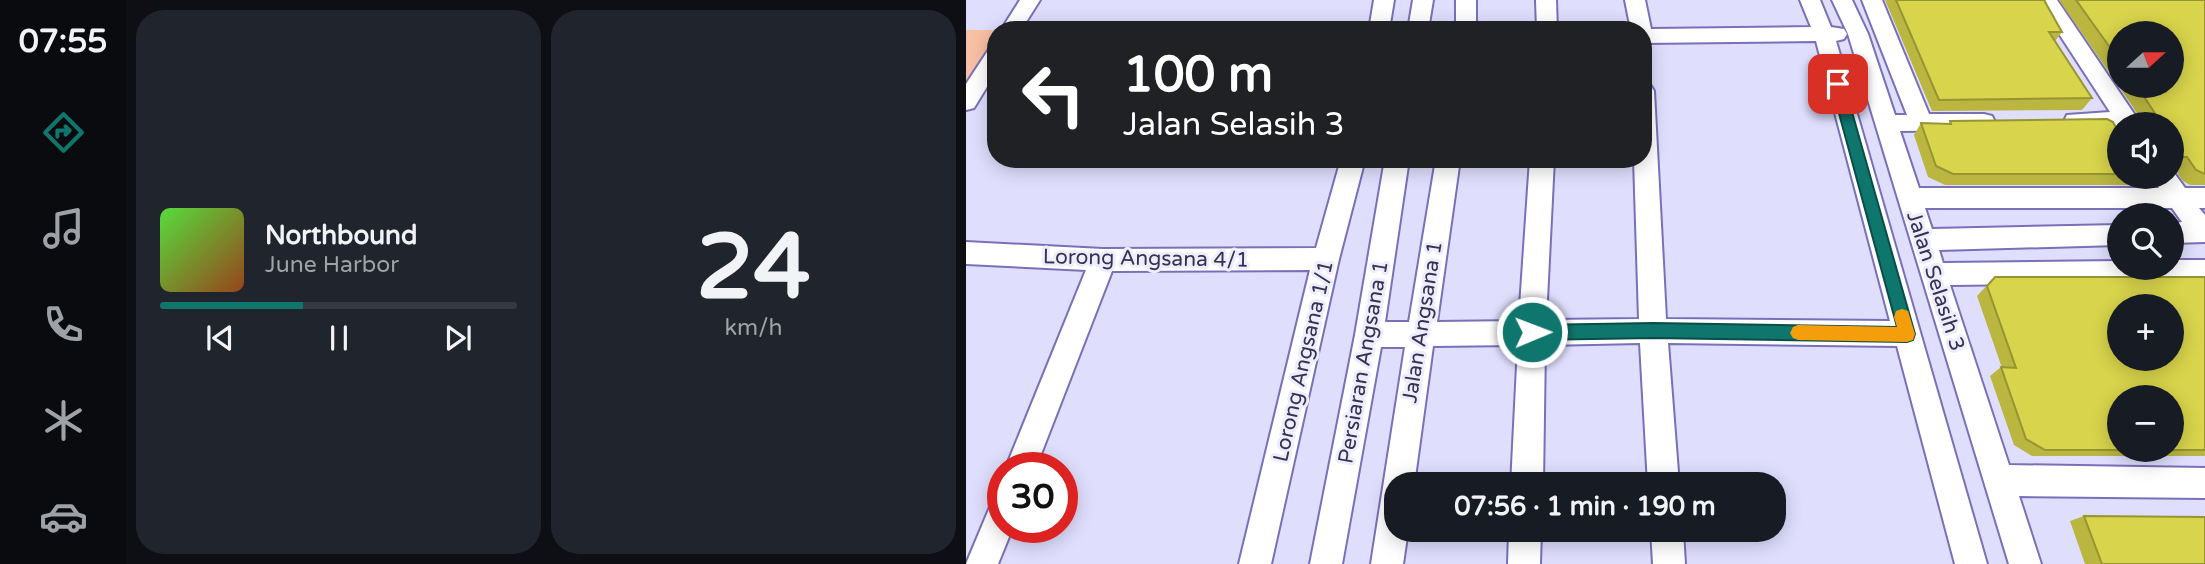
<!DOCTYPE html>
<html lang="en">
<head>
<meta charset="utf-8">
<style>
  :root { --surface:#171b24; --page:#20242c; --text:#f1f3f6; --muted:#9ea1a6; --line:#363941; --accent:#0f766e }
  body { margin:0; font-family:"Varela Round",sans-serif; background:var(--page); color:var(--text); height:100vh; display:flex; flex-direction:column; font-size:26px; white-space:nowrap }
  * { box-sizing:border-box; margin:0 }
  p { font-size:23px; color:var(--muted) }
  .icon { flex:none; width:38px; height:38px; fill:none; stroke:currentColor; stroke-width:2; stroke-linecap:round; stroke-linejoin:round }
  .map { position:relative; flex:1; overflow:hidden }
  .drawer { display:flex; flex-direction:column; gap:10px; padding:10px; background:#0d0f14; width:840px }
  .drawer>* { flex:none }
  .top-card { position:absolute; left:21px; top:21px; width:665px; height:147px; border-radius:28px; box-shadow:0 4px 18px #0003; background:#202124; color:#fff; overflow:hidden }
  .needle { width:46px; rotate:69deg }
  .buttons { position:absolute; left:1141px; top:21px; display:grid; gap:14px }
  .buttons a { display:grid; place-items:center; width:77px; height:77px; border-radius:50%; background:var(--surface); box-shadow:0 4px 18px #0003; font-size:35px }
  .speed { position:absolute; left:21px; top:452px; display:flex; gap:14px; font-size:35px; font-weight:700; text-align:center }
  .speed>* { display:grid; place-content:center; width:91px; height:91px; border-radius:50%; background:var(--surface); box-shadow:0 4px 18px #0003; line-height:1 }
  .speed .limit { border:10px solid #d22; background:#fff; color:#111 }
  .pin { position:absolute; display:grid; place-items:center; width:60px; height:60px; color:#fff; margin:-30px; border-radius:14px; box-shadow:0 4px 10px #0006 }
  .me { position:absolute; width:77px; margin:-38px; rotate:89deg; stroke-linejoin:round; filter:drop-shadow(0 0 5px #0008) }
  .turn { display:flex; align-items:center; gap:24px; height:147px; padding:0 21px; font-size:32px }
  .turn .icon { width:91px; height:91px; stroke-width:2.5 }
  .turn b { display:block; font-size:49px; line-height:60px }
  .drawer .card { flex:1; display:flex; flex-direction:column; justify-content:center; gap:10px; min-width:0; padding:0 24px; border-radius:28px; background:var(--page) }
  .drawer .dial { align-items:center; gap:0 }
  .dial b { font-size:91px; line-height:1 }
  .song { display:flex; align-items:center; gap:21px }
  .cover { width:84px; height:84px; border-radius:10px; background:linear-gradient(135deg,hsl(110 70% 55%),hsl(20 70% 35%)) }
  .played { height:7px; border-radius:4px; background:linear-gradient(90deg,var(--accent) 40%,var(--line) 40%) }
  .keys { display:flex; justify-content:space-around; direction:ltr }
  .drawer .tiles { flex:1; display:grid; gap:10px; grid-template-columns:repeat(2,1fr) }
  .trip { position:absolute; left:418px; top:472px; width:402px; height:70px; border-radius:28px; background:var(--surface); box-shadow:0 4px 18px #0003; font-weight:800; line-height:70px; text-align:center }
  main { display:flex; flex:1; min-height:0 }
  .tabs { display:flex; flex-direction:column; width:126px; justify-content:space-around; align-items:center; background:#090b0e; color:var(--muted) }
  .tabs .icon { width:49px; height:49px }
  .tabs .on { color:var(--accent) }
  .tabs b { font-size:32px; color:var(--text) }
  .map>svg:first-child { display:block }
</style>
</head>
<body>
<main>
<nav class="tabs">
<b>07:55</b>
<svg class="icon on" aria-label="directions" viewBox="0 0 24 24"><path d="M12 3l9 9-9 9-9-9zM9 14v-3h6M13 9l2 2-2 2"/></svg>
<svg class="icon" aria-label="music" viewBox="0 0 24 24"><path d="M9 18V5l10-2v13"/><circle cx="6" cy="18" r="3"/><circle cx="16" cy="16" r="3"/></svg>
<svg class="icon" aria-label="phone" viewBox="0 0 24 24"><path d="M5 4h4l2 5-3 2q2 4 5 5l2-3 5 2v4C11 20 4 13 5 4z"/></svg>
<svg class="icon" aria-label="climate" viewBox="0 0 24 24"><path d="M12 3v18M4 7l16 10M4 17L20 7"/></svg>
<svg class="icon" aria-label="car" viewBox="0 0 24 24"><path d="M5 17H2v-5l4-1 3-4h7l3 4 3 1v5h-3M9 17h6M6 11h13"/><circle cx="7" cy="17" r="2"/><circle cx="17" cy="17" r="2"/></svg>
</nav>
<section class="drawer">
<div class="tiles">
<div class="card">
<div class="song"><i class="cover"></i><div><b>Northbound</b><p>June Harbor</p></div></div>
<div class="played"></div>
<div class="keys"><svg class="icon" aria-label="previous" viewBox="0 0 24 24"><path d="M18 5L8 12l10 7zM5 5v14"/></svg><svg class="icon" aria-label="pause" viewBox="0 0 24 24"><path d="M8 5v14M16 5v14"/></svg><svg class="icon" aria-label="next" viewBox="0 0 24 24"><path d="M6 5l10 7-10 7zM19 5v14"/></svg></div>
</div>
<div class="card dial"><b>24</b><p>km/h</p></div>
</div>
</section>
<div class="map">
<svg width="1239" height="564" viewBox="0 0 1239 564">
  <rect width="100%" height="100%" fill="#dfdefd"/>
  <!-- green -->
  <path fill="#f8c0a4" d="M 0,30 L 30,30 L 30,38 L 0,82 Z"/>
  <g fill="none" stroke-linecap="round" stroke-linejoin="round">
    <!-- minor casing -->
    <g stroke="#7970b8" stroke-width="4">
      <path id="minor" d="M 54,0 L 74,0 L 55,30 L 35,30 Z
        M 408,0 L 428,0 L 423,30 L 403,30 Z
        M 447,0 L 467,0 L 462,30 L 442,30 Z
        M 490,0 L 510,0 L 510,30 L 490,30 Z
        M 570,0 L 590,0 L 591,30 L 571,30 Z
        M 659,0 L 679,0 L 685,29 L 845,27 L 834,0 L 854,0 L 865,27 L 878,29 L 881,34 L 878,39 L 870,41 L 1021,564 L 989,564 L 931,346 L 702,343 L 713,485 L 682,485 L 674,343 L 579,345 L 577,485 L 545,485 L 552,345 L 467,346 L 448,485 L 430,485 L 430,530 L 442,530 L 437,564 L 405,564 L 439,347 L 415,347 L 376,564 L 344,564 L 389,335 L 419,159 L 443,159 L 419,322 L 443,322 L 470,159 L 494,159 L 471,322 L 553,321 L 564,159 L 588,159 L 580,320 L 673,319 L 668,159 L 677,159 L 677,83 L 685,86 L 688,91 L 700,319 L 924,321 L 850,41 L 677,43 L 677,30 L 665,30 Z
        M 866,0 L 886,0 L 902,34 L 929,115 L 941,115 L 896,0 L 916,0 L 963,114 L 1018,114 L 1026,116 L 1029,122 L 1026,128 L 1018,130 L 934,131 L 953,188 L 1193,188 L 1186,177 L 1206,177 L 1206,170 L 1219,188 L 1239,188 L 1239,208 L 1233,208 L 1239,215 L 1239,242 L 1206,243 L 1206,223 L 1216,222 L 1206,208 L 959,208 L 966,229 L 1153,225 L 1153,245 L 973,250 L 977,263 L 1153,261 L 1153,268 L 1206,268 L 1206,260 L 1239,260 L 1239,282 L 984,285 L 1043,465 L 1239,468 L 1239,498 L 1053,496 L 1075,564 L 1043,564 L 882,34 Z
        M 1071,0 L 1091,0 L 1175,124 L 1153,124 L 1153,128 L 1109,129 L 1101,127 L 1098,121 L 1101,115 L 1144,112 Z
        M 30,47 L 30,72 L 8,108 L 0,110 L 0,84 L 23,49 Z
        M 375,159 L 399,159 L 373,259 L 305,564 L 273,564 L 344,270 L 146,271 L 70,467 L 40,467 L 120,270 L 0,264 L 0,242 L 137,249 L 350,248 Z
        M 37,497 L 37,527 L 47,527 L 32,564 L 0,564 L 26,502 Z
        M 543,530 L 575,530 L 574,564 L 542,564 Z
        M 685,530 L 717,530 L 719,564 L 687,564 Z"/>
    </g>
    <!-- minor -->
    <use href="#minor" fill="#fff" fill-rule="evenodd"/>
  </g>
  <!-- wall -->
  <path fill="#bab640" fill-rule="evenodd" d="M 919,0 L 1080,0 L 1079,1 L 1096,32 L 1089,41 L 1126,98 L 1116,110 L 966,111 Z
    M 1093,0 L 1239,0 L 1239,185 L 1224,185 L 1217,181 L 1208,168 L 1206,168 L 1206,124 L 1177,124 L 1167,107 ZM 1153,33 L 1206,86 L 1153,86 Z
    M 984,121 L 1153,133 L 1153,177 L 1174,177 L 1164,185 L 979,185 L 962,177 L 948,135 L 955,123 L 983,124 Z
    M 1029,277 L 1239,277 L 1239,456 L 1066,456 L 1048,445 L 1024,376 L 1035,367 L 1036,368 L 1011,296 Z
    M 1118,516 L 1239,564 L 1119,564 L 1104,521 Z"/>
  <!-- building -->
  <path fill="#d8d44b" stroke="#979434" stroke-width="2" fill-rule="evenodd" d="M 930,0 L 1078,0 L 1096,32 L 1083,32 L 1126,98 L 973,100 Z
    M 1110,0 L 1239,0 L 1239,174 L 1230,170 L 1221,157 L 1217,157 L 1206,139 L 1206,124 L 1196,124 L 1171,86 L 1206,86 L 1206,33 L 1153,33 L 1153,60 Z
    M 1141,119 L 1147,122 L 1153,133 L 1153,174 L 987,174 L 970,166 L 955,123 L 985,124 L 984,121 Z
    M 1029,277 L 1239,277 L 1239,450 L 1079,450 L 1060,439 L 1035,367 L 1050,368 L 1021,286 ZM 1153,306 L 1206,306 L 1206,359 L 1153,359 ZM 1153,397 L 1206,397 L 1206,450 L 1153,450 Z
    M 1118,516 L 1239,517 L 1239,564 L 1136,564 Z"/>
  <!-- route -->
  <path fill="#0f766e" stroke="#0a4d48" stroke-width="2" d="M 872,80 L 878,84 L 949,334 L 947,340 L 941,342 L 687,338 L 566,340 L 560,338 L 557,332 L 560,327 L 566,325 L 687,323 L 931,327 L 865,84 Z"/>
  <!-- slow -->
  <path fill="#f59e0b" d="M 936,309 L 942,311 L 949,334 L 947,340 L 941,342 L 832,340 L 827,338 L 824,333 L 827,327 L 832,325 L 931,327 L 928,317 L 930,311 Z"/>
  <g text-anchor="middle" stroke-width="6" stroke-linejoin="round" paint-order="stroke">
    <!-- street labels -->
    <g font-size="21" fill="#363352" stroke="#ededfd">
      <text transform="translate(180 258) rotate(1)" y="7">Lorong Angsana 4/1</text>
      <text transform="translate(970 281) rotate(72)" y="7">Jalan Selasih 3</text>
      <text transform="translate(456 322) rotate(-81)" y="7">Jalan Angsana 1</text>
      <text transform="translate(337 361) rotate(-77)" y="7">Lorong Angsana 1/1</text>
      <text transform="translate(397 362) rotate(-80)" y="7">Persiaran Angsana 1</text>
    </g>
  </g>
</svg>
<div class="buttons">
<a><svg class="needle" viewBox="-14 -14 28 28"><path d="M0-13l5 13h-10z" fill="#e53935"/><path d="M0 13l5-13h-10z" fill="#9ea1a6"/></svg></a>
<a><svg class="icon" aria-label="sound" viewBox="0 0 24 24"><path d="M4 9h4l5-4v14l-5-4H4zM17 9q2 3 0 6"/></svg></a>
<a><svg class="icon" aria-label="search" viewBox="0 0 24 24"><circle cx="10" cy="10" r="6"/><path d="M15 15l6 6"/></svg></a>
<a>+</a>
<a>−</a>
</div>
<div class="speed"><div class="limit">30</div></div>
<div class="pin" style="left:872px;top:84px;background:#d93025"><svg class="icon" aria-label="arrive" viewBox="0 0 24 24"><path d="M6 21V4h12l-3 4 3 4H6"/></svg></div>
<svg class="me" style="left:566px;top:332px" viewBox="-20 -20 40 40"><circle r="17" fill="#0f766e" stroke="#fff" stroke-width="3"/><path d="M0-11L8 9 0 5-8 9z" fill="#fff"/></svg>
<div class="trip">07:56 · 1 min · 190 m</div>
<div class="top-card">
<div class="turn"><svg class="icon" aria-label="left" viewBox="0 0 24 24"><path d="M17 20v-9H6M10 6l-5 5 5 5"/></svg><div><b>100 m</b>Jalan Selasih 3</div></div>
</div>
</div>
</main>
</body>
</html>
